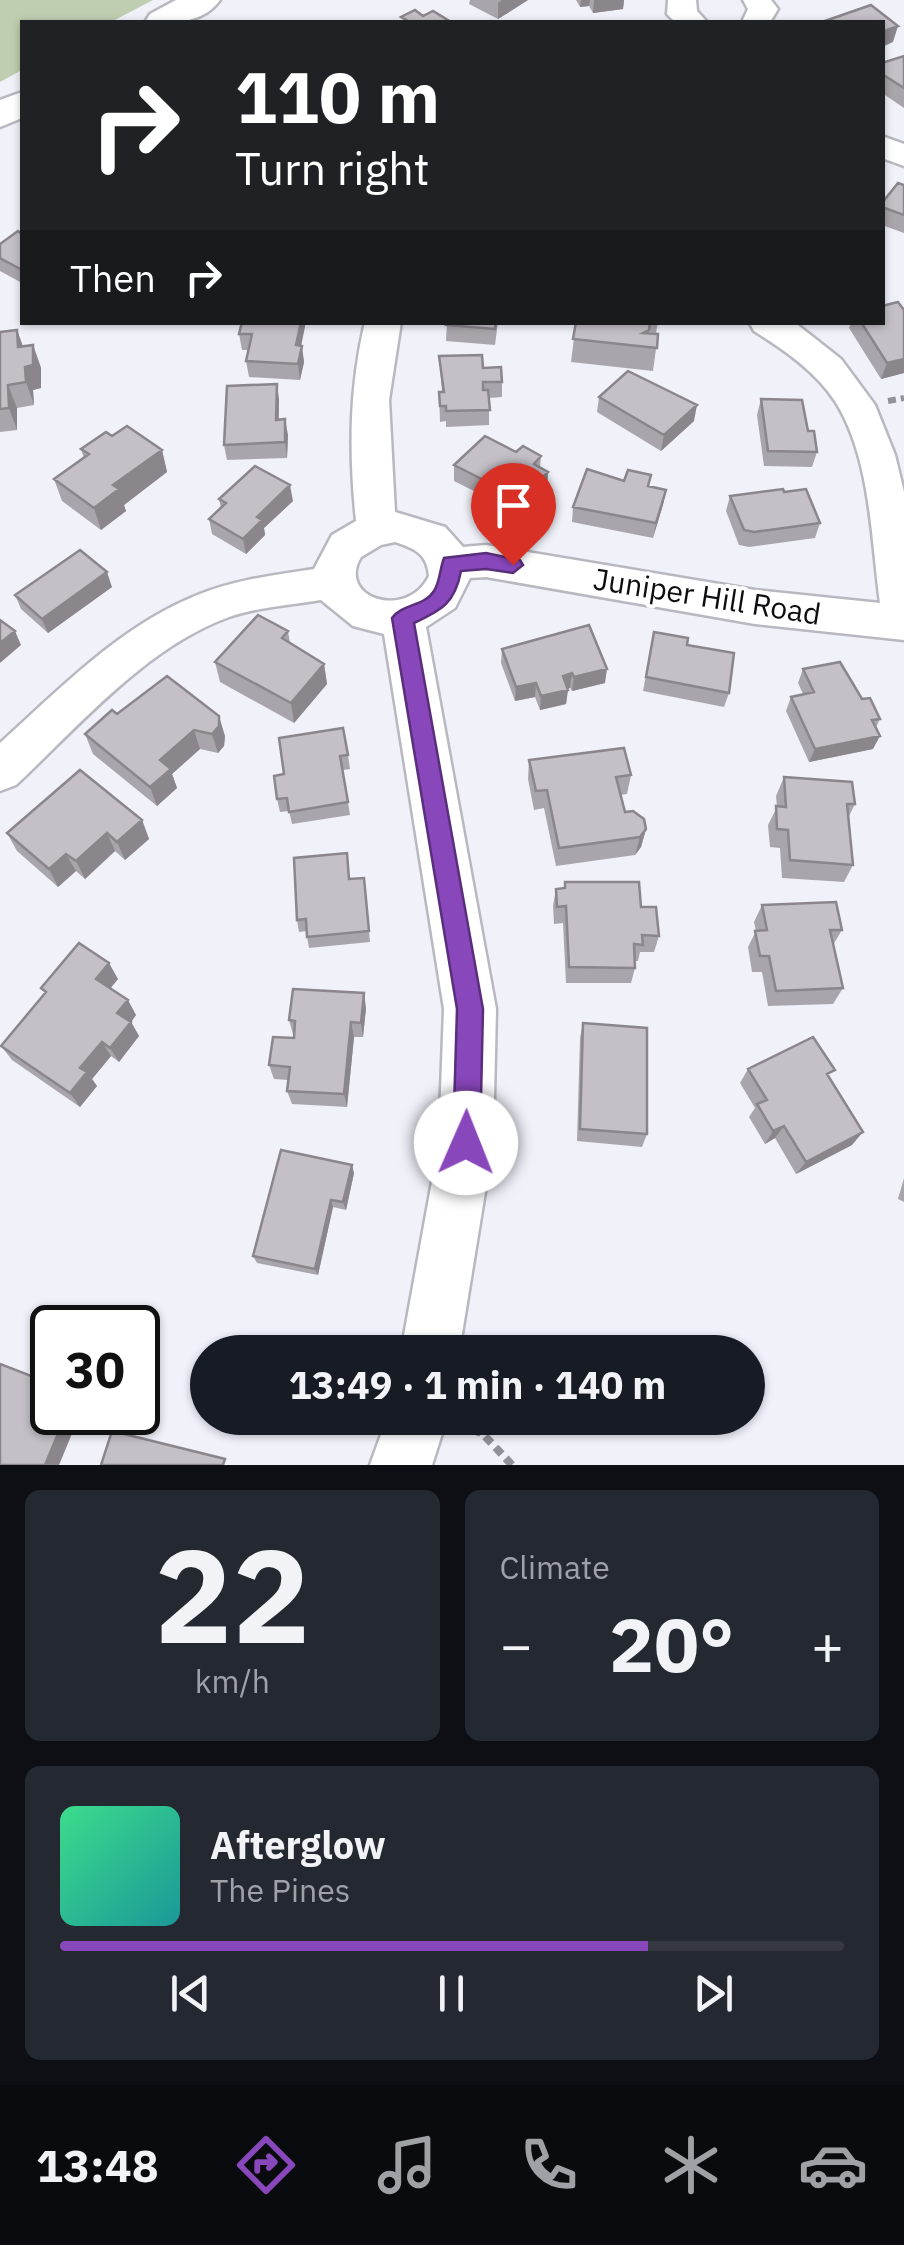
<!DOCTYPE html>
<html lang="en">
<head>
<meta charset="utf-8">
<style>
  :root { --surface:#171b24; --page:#242831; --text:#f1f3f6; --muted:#9ea1a6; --line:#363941; --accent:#8947bc }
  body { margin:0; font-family:"IBM Plex Sans",sans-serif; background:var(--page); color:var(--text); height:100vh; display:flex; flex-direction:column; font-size:38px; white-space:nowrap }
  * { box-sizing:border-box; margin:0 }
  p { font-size:32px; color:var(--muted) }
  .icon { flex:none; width:55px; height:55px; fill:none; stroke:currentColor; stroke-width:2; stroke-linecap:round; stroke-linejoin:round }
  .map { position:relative; height:1465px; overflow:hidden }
  .drawer { display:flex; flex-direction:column; gap:25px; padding:25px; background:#0d0f14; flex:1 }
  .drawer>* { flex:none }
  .hud { position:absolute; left:20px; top:20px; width:865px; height:305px; border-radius:0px; box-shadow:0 2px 8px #0004; background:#202124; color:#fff; overflow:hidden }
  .speed { position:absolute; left:30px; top:1305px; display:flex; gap:20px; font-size:50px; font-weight:700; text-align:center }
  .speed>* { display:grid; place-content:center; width:130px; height:130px; border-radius:50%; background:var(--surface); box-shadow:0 2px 8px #0004; line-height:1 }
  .speed .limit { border:5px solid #111; border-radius:15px; background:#fff; color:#111 }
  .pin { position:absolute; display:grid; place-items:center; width:85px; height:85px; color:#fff; margin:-102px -42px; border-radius:50% 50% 50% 0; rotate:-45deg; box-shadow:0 0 10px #0007 }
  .pin .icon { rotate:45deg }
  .me { position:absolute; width:110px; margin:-55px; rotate:1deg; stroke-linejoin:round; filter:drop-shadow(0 0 8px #0008) }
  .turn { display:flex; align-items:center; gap:35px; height:210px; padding:0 50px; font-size:45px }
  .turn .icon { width:130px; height:130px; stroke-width:2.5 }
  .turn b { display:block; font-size:70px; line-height:85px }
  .then { display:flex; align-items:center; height:95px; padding:0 50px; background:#0003; gap:20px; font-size:38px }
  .big { font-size:75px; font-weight:700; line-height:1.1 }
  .drawer .card { flex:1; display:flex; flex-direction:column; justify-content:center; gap:15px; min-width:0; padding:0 35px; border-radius:15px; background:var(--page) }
  .drawer .dial { align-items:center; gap:0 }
  .dial b { font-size:130px; line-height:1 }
  .song { display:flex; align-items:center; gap:30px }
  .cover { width:120px; height:120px; border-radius:15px; background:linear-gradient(135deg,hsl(150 70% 55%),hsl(180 70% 35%)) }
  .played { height:10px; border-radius:5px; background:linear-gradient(90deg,var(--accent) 75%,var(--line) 75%) }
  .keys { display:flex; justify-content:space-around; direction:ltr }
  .heat { display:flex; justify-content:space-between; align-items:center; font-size:55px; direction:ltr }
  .drawer .tiles { flex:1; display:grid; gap:25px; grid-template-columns:1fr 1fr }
  .card:last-child { grid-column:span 2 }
  .trip { position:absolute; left:190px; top:1335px; width:575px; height:100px; border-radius:50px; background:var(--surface); box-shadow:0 2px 8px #0004; font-weight:700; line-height:100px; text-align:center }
  .tab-bar { display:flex; height:160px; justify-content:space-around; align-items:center; background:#090b0e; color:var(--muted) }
  .tab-bar .icon { width:70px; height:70px }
  .tab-bar .current { color:var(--accent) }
  .tab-bar b { font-size:45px; color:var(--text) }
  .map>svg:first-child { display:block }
</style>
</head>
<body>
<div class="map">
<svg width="904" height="1465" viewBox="0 0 904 1465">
  <rect width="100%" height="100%" fill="#f1f1fa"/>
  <!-- green -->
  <path fill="#bfcdb0" d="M 0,0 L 153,0 L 111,22 L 22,22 L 22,70 L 0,82 Z"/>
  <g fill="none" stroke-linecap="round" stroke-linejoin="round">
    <!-- minor casing -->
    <g stroke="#b9b8c1" stroke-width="5">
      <path id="minor" d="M 668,0 L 696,0 L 697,11 L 707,22 L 675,22 L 667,14 Z
        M 743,0 L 771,0 L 778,9 L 770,22 L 742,22 L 748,9 Z
        M 882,136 L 904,144 L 904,166 L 882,158 Z
        M 365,322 L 401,322 L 389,400 L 395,512 L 445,527 L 463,547 L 486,545 L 755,590 L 880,603 C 871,538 871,458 835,401 C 815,371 784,350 754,331 L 749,322 L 794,322 L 841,359 L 875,405 L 895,455 L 904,492 L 904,640 L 755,624 L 486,577 L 470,578 L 455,608 L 426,627 L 496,1009 L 493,1143 L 459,1352 L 401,1352 L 439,1143 L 444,1009 L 384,634 L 353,626 L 321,600 C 291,605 258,607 229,617 C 146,647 79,726 16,785 L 0,791 L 0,743 C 60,689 119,627 195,596 C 233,580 274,575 314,569 L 332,535 L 356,521 C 349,454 349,389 365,322 ZM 395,542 C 416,549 427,554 429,576 C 407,621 336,598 361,557 L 381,545 Z
        M 387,1418 L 447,1418 L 432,1465 L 370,1465 Z"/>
    </g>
    <!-- major casing -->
    <g stroke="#b9b8c1" stroke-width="5">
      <path id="major" d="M 176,0 L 220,0 C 202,25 173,22 145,22 L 150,14 Z
        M 22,92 L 22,118 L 0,127 L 0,100 Z"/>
    </g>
    <!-- path-far1 -->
    <path stroke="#919197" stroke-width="6" stroke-dasharray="8 5" stroke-linecap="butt" d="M 888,401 L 904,398"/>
    <!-- path -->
    <path stroke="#919197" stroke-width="8" stroke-dasharray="9 6" stroke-linecap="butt" d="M 458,1425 L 482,1433 L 512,1465"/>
    <!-- minor -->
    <use href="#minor" fill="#fff" fill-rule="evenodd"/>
    <!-- major -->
    <use href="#major" fill="#fff" fill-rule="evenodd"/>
  </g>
  <!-- wall -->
  <path fill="#a9a5ac" d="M 470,0 L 528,0 L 498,19 L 469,4 Z
    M 576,0 L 624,0 L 623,9 L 593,13 L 589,6 L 580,7 Z
    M 904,56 L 904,108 L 882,93 L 882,63 Z
    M 904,185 L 904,233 L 882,225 L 882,203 Z
    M 22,234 L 22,283 L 0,271 L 0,244 Z
    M 242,322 L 305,322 L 301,346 L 304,362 L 300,380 L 249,377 L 246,361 L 249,350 L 242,350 L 239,334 Z
    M 447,322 L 498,322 L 495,345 L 446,341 Z
    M 576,322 L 658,322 L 656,333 L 649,332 L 649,333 L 658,334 L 653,371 L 571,362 Z
    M 851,322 L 882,322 L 904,373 L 881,379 L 849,328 Z
    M 17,330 L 23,346 L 33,345 L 41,368 L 41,388 L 33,390 L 34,405 L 17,408 L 17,430 L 0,432 L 0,332 Z
    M 439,356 L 483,368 L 502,382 L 502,397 L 489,398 L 489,425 L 446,427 L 446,421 L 440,422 L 439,392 L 442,392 Z
    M 599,397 L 694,421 L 661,451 L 597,412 Z
    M 279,399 L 279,420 L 288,435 L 287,458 L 227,460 L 224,445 Z
    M 761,399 L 808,431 L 817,452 L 812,467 L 764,466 L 757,415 Z
    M 112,436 L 162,450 L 167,472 L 124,505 L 126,511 L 101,530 L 62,501 L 54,479 L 84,458 L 81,449 Z
    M 516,452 L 541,456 L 540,467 L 548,472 L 547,487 L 520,514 L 454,481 L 454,465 Z
    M 624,481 L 666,490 L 653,538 L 572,522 L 573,507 Z
    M 784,492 L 820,523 L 815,538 L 749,547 L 739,545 L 726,511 L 730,496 Z
    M 219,499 L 293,501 L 264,528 L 265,535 L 246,554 L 212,534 L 209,519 L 221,508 Z
    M 112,587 L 48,633 L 21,609 L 15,595 Z
    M 288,631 L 290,643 L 324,664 L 327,684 L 294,723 L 220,682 L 215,662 Z
    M 654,632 L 687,645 L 729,693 L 724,707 L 643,691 Z
    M 502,649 L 605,683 L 572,691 L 570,688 L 568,688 L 566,704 L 540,710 L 535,697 L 515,701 L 501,663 Z
    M 803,669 L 862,699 L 880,719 L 876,727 L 873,749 L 809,762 L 786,711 L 791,697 L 803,694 L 798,683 Z
    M 117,714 L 225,736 L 224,746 L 218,753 L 200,749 L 172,774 L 177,788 L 157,806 L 93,754 L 85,734 Z
    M 279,738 L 348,755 L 350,769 L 343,770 L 350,815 L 292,824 L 289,811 L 280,812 L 277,799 L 284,774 Z
    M 529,760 L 631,775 L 627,794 L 620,795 L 625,812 L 646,829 L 641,847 L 635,855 L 556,866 L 544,808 L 534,810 L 528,779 Z
    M 784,777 L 855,804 L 849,816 L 853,865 L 844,882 L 782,878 L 780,848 L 770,847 L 768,825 L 777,807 L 776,796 Z
    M 142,820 L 149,839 L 125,860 L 115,851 L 85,879 L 76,871 L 58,887 L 17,851 L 7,833 Z
    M 364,878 L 370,942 L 309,948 L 306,931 L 299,932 L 297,920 L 350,879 Z
    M 565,882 L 641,907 L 659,936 L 654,952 L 640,952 L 638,961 L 635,961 L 635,968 L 631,983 L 566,983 L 563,923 L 554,924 L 553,906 L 556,889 L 564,888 Z
    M 762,905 L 842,930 L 833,945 L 843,988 L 833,1004 L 768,1006 L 762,972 L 752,972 L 748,947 L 756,931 L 754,922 Z
    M 118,979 L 111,988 L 136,1015 L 131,1022 L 139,1036 L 119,1062 L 111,1056 L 92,1079 L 97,1086 L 80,1107 L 12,1060 L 1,1046 L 45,993 L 41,988 Z
    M 366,1008 L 363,1037 L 354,1037 L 347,1107 L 292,1104 L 287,1091 L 289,1080 L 274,1079 L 269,1065 L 294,1038 L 289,1020 Z
    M 583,1023 L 647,1134 L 642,1147 L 577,1141 L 580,1038 Z
    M 748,1069 L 829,1078 L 852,1145 L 796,1174 L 775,1138 L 765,1144 L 749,1117 L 755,1108 L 740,1083 Z
    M 354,1173 L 346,1210 L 333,1207 L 318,1275 L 257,1263 L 253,1256 Z
    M 904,1178 L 904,1202 L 898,1199 Z"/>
  <!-- shaded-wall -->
  <path fill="#8a868c" d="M 502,0 L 528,0 L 498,19 L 498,3 Z
    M 581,0 L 590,0 L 589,6 L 580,7 Z
    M 594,0 L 624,0 L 623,9 L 593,13 Z
    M 898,26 L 893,42 L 882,47 L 882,32 Z
    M 301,322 L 305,322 L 305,327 L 298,361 L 296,345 Z
    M 17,330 L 25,353 L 33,345 L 41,368 L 41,388 L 33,390 L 34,405 L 26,382 L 18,347 Z
    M 302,346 L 304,362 L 300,380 L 298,364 Z
    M 904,359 L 904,373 L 881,379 L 887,363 Z
    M 277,384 L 279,399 L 278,435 L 276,420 Z
    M 8,385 L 17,408 L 17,430 L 9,408 Z
    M 697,405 L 694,421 L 661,451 L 664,435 Z
    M 285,419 L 288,435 L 287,458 L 285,442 Z
    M 162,450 L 167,472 L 124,505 L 126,511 L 101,530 L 94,508 L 113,485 Z
    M 548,472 L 547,487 L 520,514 L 521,499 Z
    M 290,485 L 293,501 L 264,528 L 265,535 L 246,554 L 243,539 L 257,517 Z
    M 666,490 L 663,505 L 653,538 L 656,523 Z
    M 107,572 L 112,587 L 48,633 L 42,619 Z
    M 15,631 L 21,645 L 0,663 L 0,643 Z
    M 324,664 L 327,684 L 294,723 L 291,703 Z
    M 607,669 L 605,683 L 572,691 L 574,677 Z
    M 572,673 L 570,688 L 561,690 L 563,676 Z
    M 536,683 L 535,697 L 515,701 L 516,687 Z
    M 568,690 L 566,704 L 540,710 L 541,696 Z
    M 219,716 L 225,736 L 224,746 L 218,753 L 212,734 Z
    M 194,730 L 200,749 L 172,774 L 177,788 L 157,806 L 150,787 L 160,760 Z
    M 880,736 L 873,749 L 809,762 L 815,749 Z
    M 142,820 L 149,839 L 125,860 L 117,842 Z
    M 646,829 L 641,847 L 635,855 L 640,837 Z
    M 107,833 L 115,851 L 85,879 L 76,861 Z
    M 66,854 L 76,871 L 58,887 L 49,869 Z
    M 109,963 L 118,979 L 105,994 L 96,979 Z
    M 364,993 L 366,1008 L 363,1037 L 361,1023 Z
    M 128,1000 L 136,1015 L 131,1022 L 139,1036 L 119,1062 L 110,1048 L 117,1013 Z
    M 351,1022 L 354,1037 L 347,1107 L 344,1094 Z
    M 102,1042 L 111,1056 L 92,1079 L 97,1086 L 80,1107 L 70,1093 L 80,1068 Z
    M 784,1126 L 775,1138 L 765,1144 L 773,1131 Z
    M 863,1132 L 852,1145 L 796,1174 L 806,1162 Z
    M 352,1165 L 354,1173 L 346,1210 L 343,1202 Z
    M 331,1200 L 333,1207 L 318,1275 L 315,1269 Z
    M 67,1412 L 81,1412 L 59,1465 L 45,1465 Z"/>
  <!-- building -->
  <path fill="#c5c0c8" stroke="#8a868c" stroke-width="2.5" d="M 871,5 L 898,26 L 882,32 L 882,22 L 822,22 Z
    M 415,10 L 423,16 L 433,11 L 451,22 L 405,22 L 408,21 L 401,17 Z
    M 904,56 L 904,88 L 882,74 L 882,63 Z
    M 898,183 L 904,185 L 904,215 L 882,207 L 882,203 Z
    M 18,231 L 22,234 L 22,270 L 0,258 L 0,244 Z
    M 898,302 L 904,310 L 904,359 L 887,363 L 861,322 L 882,322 L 882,306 Z
    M 242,322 L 301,322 L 296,345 L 302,346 L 298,364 L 246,361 L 252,334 L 239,334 Z
    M 447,322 L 496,322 L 495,329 L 446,325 Z
    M 576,322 L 650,322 L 649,330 L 643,333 L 658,334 L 657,348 L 573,339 Z
    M 17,330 L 18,347 L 33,345 L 33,365 L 25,367 L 26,382 L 8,385 L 9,408 L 0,409 L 0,332 Z
    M 482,355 L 483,368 L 501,367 L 502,382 L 483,382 L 483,390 L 488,390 L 490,410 L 446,411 L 446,406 L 440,406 L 439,392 L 444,392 L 439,356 Z
    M 628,371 L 697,405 L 664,435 L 599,397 Z
    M 277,384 L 276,420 L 285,419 L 285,442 L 224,445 L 227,386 Z
    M 761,399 L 802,400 L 808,431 L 814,431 L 817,452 L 768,451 Z
    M 127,426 L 162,450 L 113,485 L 119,489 L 94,508 L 54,479 L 89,454 L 81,449 L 106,432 L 112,436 Z
    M 485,436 L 516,452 L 523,446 L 541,456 L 534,464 L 548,472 L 521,499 L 454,465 Z
    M 255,466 L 290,485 L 257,517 L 262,520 L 243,539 L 209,519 L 226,503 L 219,499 Z
    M 587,469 L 624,481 L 628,470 L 651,475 L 648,486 L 666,490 L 656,523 L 573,507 Z
    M 783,489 L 784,492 L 806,489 L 820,523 L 754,532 L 744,530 L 730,496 Z
    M 80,550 L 107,572 L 42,619 L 15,595 Z
    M 258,615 L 288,631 L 282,638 L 324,664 L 291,703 L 215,662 Z
    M 0,620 L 15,631 L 0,643 Z
    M 589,625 L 607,669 L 574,677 L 572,673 L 563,676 L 568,690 L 541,696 L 536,683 L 516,687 L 502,649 Z
    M 654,632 L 688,638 L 687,645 L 734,653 L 729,693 L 646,677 Z
    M 840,662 L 862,699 L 870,698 L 880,719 L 872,720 L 880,736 L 815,749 L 791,697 L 814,692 L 803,669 Z
    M 167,676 L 219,716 L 219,726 L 212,734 L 194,730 L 160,760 L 171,769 L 150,787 L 85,734 L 112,710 L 117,714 Z
    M 343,728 L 348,755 L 340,756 L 348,802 L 289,812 L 287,798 L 277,799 L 274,776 L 284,774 L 279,738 Z
    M 624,748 L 631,775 L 616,777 L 625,812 L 633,811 L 644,819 L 646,829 L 640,837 L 559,848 L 547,790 L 536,791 L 529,760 Z
    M 80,770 L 142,820 L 117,842 L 107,833 L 76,861 L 66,854 L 49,869 L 7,833 Z
    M 784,777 L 852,782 L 855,804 L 847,804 L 853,865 L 790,860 L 788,830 L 777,829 L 776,806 L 786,807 Z
    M 347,853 L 349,879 L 364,878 L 369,931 L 307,937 L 306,919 L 297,920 L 294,858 Z
    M 565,882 L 639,882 L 641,907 L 656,907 L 659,936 L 642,935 L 643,945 L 634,944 L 635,968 L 569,967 L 566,906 L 557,907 L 556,889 L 565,888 Z
    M 836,902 L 842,930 L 830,930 L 843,988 L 776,991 L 769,956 L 760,956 L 755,931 L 767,930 L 762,905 Z
    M 79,943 L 109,963 L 96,979 L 128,1000 L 117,1013 L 131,1022 L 110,1048 L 102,1042 L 80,1068 L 87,1072 L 70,1093 L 1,1046 L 46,992 L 41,988 Z
    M 293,989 L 364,993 L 361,1023 L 351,1022 L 344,1094 L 287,1091 L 290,1067 L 269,1065 L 273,1037 L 294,1038 L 295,1021 L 289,1020 Z
    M 583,1023 L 647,1028 L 647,1134 L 580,1129 Z
    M 813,1037 L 835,1070 L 827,1074 L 863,1132 L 806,1162 L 784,1126 L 773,1131 L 757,1104 L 767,1100 L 748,1069 Z
    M 281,1150 L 352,1165 L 343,1202 L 331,1200 L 315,1269 L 253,1256 Z
    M 0,1364 L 52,1384 L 52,1412 L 67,1412 L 45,1465 L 0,1465 Z
    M 112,1431 L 225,1459 L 223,1465 L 101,1465 Z"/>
  <!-- route -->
  <path fill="#8947bc" stroke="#592e7a" stroke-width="2.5" d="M 486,553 L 520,560 L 523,565 L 513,573 L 486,569 L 461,571 C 455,603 442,610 414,623 L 483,1009 L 480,1143 L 476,1153 L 466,1157 L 457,1153 L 453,1143 L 457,1009 L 392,618 C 402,604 425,606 434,591 C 440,582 440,568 444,558 Z"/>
  <g text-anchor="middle" stroke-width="8" stroke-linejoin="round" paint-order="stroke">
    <!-- street labels -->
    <g font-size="30" fill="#0d0d0f" stroke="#fff">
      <text transform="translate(707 597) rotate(9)" y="10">Juniper Hill Road</text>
    </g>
  </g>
</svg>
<div class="speed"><div class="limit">30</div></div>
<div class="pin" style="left:513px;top:565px;background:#d93025"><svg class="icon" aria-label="arrive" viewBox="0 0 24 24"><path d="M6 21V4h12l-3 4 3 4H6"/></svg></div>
<svg class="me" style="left:466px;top:1143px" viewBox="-20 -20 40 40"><circle r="19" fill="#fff"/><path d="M0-13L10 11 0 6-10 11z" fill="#8947bc"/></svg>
<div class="trip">13:49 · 1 min · 140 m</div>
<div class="hud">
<div class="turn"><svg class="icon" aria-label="right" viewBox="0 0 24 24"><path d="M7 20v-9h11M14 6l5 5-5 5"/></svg><div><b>110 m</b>Turn right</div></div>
<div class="then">Then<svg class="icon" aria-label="right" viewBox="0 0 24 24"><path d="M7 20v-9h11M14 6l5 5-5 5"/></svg></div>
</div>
</div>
<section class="drawer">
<div class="tiles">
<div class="card dial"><b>22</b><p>km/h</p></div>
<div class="card"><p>Climate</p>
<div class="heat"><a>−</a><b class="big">20°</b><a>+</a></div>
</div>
<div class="card">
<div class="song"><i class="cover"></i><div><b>Afterglow</b><p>The Pines</p></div></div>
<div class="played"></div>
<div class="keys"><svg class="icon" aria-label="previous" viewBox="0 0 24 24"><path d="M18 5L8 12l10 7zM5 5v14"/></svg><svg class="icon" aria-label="pause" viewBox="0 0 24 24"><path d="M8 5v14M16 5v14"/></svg><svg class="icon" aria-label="next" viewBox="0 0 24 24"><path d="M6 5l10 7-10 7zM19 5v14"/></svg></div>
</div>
</div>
</section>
<nav class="tab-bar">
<b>13:48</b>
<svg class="icon current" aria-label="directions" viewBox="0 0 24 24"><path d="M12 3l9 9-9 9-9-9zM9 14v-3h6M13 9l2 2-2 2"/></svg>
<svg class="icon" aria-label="music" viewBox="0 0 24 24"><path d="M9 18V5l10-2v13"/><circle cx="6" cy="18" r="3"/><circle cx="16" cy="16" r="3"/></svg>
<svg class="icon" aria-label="phone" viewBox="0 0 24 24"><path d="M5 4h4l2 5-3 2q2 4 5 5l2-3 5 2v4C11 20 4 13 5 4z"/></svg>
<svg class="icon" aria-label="climate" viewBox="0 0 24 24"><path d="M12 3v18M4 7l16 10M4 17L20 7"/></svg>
<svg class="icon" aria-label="car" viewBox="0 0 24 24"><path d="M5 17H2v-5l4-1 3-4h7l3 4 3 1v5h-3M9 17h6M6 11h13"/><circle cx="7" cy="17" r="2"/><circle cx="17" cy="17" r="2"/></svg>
</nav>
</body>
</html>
